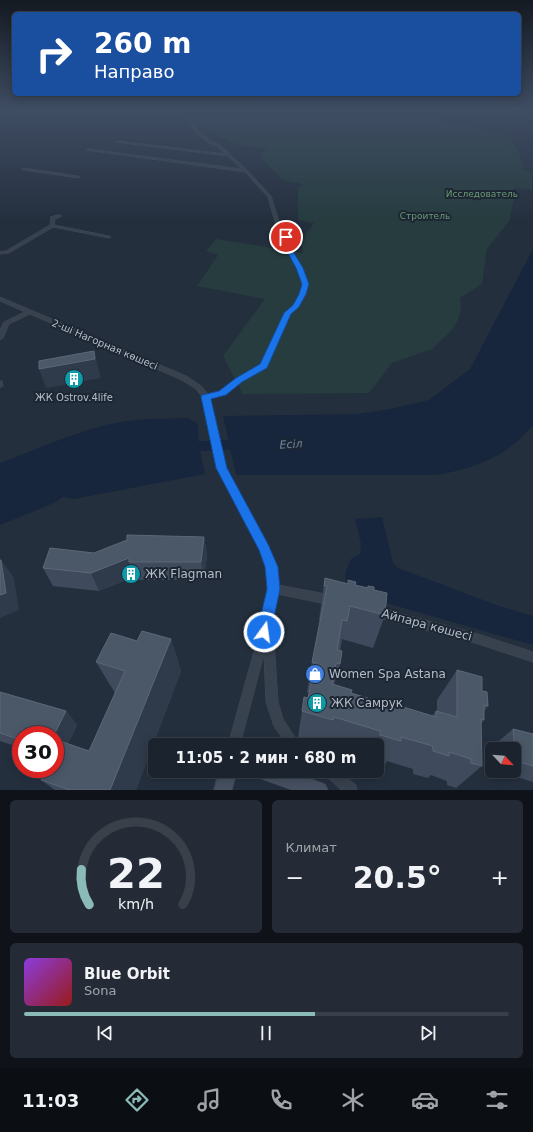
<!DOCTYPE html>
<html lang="ru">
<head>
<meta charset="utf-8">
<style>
  :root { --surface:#1b232e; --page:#242b36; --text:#f1f3f6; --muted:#a0a4aa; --line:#39404a; --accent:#8bbbb9 }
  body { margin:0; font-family:"DejaVu Sans",sans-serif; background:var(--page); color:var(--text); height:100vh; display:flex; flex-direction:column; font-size:15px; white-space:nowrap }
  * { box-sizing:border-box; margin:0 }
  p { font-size:13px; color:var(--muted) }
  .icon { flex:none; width:22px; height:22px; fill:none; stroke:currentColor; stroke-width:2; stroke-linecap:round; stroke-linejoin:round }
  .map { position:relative; height:790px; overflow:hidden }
  .drawer { display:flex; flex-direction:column; gap:10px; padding:10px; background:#0f1319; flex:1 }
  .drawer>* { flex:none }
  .top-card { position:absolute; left:12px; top:12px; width:509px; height:84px; border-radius:6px; box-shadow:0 2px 10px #0003,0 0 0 1px var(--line); background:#1a4fa0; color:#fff; overflow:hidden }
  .needle { width:26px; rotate:116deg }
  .tools { position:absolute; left:485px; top:742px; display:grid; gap:8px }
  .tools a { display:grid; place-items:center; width:36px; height:36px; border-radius:6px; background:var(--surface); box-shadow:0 2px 10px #0003,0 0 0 1px var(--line); font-size:20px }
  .speed { position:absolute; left:12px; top:726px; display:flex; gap:8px; font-size:20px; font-weight:700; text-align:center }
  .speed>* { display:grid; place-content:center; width:52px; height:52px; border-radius:50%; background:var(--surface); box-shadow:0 2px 10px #0003,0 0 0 1px var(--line); line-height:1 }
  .speed .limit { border:6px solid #d22; background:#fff; color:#111 }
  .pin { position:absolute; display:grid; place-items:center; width:34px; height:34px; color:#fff; margin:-17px; border:2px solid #fff; border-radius:50%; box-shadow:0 1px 4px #0007 }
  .me { position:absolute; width:44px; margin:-22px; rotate:14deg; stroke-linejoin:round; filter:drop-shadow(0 0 3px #0008) }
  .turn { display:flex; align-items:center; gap:14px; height:84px; padding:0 16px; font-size:18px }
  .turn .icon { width:52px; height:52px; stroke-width:2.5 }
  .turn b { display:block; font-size:28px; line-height:34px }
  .big { font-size:30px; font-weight:800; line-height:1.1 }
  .drawer .widget { flex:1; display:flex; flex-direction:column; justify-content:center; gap:6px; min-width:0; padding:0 14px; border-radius:6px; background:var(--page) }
  .drawer .dial { align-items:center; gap:0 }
  .dial svg { height:104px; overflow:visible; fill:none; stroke:var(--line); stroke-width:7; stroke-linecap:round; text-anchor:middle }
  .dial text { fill:var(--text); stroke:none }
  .song { display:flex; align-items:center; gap:12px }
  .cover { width:48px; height:48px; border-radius:6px; background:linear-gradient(135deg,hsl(270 70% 55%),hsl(0 70% 35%)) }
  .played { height:4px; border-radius:2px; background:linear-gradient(90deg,var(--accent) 60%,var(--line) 60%) }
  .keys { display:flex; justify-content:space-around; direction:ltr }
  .heat { display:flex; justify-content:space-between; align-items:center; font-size:22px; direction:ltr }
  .drawer .tiles { flex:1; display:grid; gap:10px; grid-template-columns:1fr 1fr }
  .widget:last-child { grid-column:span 2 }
  .trip { position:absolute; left:148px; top:738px; width:236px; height:40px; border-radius:6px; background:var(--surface); box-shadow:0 2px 10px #0003,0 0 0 1px var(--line); font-weight:800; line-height:40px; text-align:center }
  .tabs { display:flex; height:64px; justify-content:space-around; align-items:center; background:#0b0e12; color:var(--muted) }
  .tabs .icon { width:28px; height:28px }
  .tabs .active { color:var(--accent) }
  .tabs b { font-size:18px; color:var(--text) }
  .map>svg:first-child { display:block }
</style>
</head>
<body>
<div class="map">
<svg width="533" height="790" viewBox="0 0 533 790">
  <rect width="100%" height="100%" fill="#242f3e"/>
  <!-- green -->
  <path fill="#263c3f" d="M 179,110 L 288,110 L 327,112 L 415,110 L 443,120 L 509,136 L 520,154 L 523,170 L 532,172 L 532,190 L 514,188 L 515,195 L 509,221 L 487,249 L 482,284 L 460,298 L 461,309 L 458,320 L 451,331 L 432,349 L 392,363 L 369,393 L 243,394 L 223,356 L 265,299 L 197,286 L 218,255 L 206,251 L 216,239 L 303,253 L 301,242 L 314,223 L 298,220 L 298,188 L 303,184 L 283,180 L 260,157 L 266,148 L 237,145 L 173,111 Z"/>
  <!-- water -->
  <path fill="#17263c" d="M 533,249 L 533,425 C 527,431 522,438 515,443 C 495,461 460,472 434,475 L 236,475 L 223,416 L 358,414 L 390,409 L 429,400 L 470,369 Z
    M 188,418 L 198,424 L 199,446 L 205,474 L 74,499 L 63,497 L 54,503 L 0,525 L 0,463 C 38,449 76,431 115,423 C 139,418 164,419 188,418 Z
    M 382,517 L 393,563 L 398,568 L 499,606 L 533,616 L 533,645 L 369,598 L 347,589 L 345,573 L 351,559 L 360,554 L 361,544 L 355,519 Z"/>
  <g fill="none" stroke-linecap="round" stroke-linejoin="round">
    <!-- river -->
    <path fill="#17263c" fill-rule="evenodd" d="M 243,439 L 247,441 L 249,444 L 247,447 L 243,449 L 184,452 L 180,450 L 178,447 L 180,444 L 184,442 Z"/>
    <!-- street casing -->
    <g stroke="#414a57" stroke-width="1">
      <path id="street" d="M 173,110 L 176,110 L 189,115 L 189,119 L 198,131 L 211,141 L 219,144 L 247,170 L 271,196 L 280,225 L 288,237 L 293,253 L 303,268 L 308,284 L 306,295 L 298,307 L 291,314 L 266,367 L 241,382 L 224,395 L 210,398 L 225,468 L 269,548 L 277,567 L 278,585 L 331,595 L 335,597 L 336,600 L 335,603 L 331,605 L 277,594 L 272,624 L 273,627 L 278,702 L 283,719 L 300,745 L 287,745 L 274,726 L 266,702 L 264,654 L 240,745 L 228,745 L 263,619 L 268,589 L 267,567 L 260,550 L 217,468 L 203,398 L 196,389 L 182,380 L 30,314 L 9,324 L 3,338 L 0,340 L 0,330 L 4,322 L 25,312 L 0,301 L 0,297 L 186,376 L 200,385 L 208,394 L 220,391 L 237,378 L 261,365 L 285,313 L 294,305 L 300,295 L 302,284 L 297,268 L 289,253 L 284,237 L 276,225 L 268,197 L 245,172 L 86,150 L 88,149 L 242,169 L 228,156 L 116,142 L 118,141 L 225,154 L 217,146 L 209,143 L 196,133 L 186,119 L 186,116 Z
        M 24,168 L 78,176 L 80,177 L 78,178 L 23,170 L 22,169 Z
        M 60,215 L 62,216 L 55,219 L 54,225 L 109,236 L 111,237 L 109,238 L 53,227 L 9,253 L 0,254 L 0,252 L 6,251 L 50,225 L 51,217 Z
        M 0,381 L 2,381 L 3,386 L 0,388 Z
        M 376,607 L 478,634 L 533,652 L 533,662 L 478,644 L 376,617 L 372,616 L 371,612 L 372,608 Z
        M 323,771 L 339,771 L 356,785 L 357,790 L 341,790 L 325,775 Z"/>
    </g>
    <!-- secondary casing -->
    <g stroke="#414a57" stroke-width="1">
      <path id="secondary" d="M 219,771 L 237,771 L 232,790 L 214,790 Z
        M 253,771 L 289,771 L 325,784 L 328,790 L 292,790 L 256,777 Z"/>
    </g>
    <!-- street -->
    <use href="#street" fill="#38414e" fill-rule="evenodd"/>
    <!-- secondary -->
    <use href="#secondary" fill="#465061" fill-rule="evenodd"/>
  </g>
  <!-- wall -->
  <path fill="#3f4b5c" d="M 204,537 L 207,555 L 204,580 L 136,580 L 134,577 L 99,591 L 53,586 L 43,568 L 94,553 Z
    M 325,578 L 367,588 L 368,586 L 374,590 L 385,615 L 373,648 L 342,639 L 340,651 L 340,664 L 334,685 L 351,693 L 385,703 L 387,699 L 400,706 L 432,716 L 436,711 L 437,711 L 437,700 L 457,670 L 482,691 L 488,706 L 484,711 L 484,720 L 481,724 L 482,766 L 456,788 L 447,785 L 447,781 L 431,775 L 428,778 L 413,774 L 413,769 L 387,761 L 385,765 L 377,762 L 377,745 L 334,745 L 327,743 L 326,745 L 323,745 L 298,737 L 302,711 L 308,698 L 309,693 L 307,692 L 312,662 L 320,621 L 319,620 Z
    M 171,639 L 181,671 L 136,790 L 55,790 L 41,780 L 55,769 L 55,735 L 21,735 L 21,748 L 0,741 L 0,692 L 66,711 L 77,725 L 68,744 L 89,751 L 115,693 L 96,662 L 137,641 Z
    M 513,729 L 533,734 L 533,782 L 501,772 L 501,771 L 514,771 L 514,749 L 499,749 L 499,741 Z"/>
  <!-- shaded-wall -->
  <path fill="#2f3b4b" d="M 94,351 L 99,370 L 101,378 L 46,388 L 39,369 Z
    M 204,537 L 207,555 L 204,580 L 201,562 Z
    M 129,558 L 129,562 L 134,577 L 99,591 L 91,573 Z
    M 1,560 L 14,578 L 19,610 L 0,618 L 0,595 Z
    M 171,639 L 181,671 L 136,790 L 110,790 Z
    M 66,711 L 77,725 L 61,760 L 55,755 L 55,735 L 54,735 Z"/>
  <!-- building -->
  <path fill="#4b5868" stroke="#5c6777" d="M 94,351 L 95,359 L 39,369 L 39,361 Z
    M 127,535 L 204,537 L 201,562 L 129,562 L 129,558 L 91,573 L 43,568 L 50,548 L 94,553 L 127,540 Z
    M 0,560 L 1,560 L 6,593 L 0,595 Z
    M 325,578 L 348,584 L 348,580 L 356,582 L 355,585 L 368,588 L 368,586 L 374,587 L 374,590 L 387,593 L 385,615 L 350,606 L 347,621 L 342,620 L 337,650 L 342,651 L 340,664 L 336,663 L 332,684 L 352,690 L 351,693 L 386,704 L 387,699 L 400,702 L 400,706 L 436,717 L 436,711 L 457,717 L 457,670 L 482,677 L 482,691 L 487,692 L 488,706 L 484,705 L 484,720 L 481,719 L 482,766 L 471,763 L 471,759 L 449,752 L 449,756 L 433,751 L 433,746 L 401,737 L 401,741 L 380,735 L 380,731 L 334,717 L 333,720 L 302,711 L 304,697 L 308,698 L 315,663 L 312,662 L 327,586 L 324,586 Z
    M 142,631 L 171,639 L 110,790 L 69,790 L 41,780 L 46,769 L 55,769 L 55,751 L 60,741 L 89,751 L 125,671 L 96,662 L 111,633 L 137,641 Z
    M 0,692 L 66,711 L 54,735 L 21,735 L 21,740 L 0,733 Z
    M 513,729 L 533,734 L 533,766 L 516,761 Z"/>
  <!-- sky -->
  <linearGradient id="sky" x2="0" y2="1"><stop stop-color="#141a22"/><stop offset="0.5" stop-color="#3f4d63"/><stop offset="1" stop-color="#3f4d63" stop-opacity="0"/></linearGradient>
  <rect width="533" height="220" fill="url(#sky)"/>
  <!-- route -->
  <path fill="#1a73e8" stroke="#114b97" d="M 284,236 L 289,237 L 294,253 L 303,268 L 309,284 L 306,294 L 299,307 L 291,314 L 267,368 L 242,382 L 226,395 L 211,399 L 227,468 L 268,544 L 278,567 L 280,589 L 271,632 L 269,637 L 264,639 L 259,637 L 257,632 L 267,589 L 265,567 L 259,550 L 216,468 L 201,397 L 202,395 L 219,391 L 236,378 L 260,364 L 284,313 L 293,305 L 299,294 L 302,284 L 296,268 L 288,253 Z"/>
  <!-- icons -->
  <defs>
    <g id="building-disc" transform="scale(1)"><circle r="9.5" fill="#0f9aa8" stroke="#1d2633"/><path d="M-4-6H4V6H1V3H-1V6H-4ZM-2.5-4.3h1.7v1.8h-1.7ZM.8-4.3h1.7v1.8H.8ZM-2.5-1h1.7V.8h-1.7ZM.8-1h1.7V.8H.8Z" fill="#fff"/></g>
    <g id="shop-disc" transform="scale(1)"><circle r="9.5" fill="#3f7fe0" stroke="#1d2633"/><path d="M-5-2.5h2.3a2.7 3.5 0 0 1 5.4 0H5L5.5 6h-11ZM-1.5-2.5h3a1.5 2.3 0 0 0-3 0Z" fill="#fff"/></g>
  </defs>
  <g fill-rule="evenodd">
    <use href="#building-disc" x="74" y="379"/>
    <use href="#building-disc" x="131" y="574"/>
    <use href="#shop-disc" x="315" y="674"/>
    <use href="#building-disc" x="317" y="703"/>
  </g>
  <g text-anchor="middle" stroke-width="4" stroke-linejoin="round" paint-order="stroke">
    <!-- far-park labels -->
    <g font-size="9" fill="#6b9a76" stroke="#1d2633">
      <text x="482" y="197">Исследователь</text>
      <text x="425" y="219">Строитель</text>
    </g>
    <!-- street labels -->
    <g font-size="10" fill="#b4bcc9" stroke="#1d2633">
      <text transform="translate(105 344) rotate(23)" y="4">2-ші Нагорная көшесі</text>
    </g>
    <!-- poi labels -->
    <g font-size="10" fill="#b4bcc9" stroke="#1d2633">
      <text x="74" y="401">ЖК Ostrov.4life</text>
    </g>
    <!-- water labels -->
    <g font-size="11" font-style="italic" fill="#6d86a8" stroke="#1d2633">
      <text transform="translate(291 444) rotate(-4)" y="4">Есіл</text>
    </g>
    <!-- near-poi labels -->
    <g font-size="12" fill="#b4bcc9" stroke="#1d2633" text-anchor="start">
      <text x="145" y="578">ЖК Flagman</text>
      <text x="329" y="678">Women Spa Astana</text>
      <text x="331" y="707">ЖК Самрук</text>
    </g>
    <!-- near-street labels -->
    <g font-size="12" fill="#b4bcc9" stroke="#1d2633">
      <text transform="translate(427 625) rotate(15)" y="4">Айпара көшесі</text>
    </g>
  </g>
</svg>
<div class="tools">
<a><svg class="needle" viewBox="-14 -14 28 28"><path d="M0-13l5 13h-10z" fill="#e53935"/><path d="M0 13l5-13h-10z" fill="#a0a4aa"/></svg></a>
</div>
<div class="speed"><div class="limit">30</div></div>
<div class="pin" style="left:286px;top:237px;background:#d93025"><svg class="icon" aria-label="arrive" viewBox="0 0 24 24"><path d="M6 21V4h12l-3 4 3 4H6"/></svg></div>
<svg class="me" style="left:264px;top:632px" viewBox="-20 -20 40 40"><circle r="17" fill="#1a73e8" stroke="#fff" stroke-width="3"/><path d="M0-11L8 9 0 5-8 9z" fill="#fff"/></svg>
<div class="trip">11:05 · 2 мин · 680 m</div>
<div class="top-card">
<div class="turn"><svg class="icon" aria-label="right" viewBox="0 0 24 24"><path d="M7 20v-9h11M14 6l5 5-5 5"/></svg><div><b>260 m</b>Направо</div></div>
</div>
</div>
<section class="drawer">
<div class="tiles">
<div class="widget dial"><svg viewBox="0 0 100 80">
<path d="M14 69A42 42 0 1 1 86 69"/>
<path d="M14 69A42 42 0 0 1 8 42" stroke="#8bbbb9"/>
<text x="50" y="56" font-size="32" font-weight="700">22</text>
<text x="50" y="72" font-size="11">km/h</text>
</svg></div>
<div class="widget"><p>Климат</p>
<div class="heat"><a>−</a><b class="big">20.5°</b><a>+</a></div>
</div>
<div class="widget">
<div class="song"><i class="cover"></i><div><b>Blue Orbit</b><p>Sona</p></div></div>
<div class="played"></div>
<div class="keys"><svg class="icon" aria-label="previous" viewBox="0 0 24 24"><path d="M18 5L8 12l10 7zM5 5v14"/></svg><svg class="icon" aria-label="pause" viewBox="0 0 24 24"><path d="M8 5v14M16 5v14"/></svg><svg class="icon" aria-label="next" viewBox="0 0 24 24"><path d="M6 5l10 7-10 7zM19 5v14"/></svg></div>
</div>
</div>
</section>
<nav class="tabs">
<b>11:03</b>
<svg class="icon active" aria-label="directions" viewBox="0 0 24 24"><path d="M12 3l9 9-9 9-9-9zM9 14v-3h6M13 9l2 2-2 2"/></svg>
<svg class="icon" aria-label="music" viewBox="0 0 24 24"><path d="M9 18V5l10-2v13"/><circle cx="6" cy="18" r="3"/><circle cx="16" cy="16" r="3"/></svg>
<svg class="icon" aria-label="phone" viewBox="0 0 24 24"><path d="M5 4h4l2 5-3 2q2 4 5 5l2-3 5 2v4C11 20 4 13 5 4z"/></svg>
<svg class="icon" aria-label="climate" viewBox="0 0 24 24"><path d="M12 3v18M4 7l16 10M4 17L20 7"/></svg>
<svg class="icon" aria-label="car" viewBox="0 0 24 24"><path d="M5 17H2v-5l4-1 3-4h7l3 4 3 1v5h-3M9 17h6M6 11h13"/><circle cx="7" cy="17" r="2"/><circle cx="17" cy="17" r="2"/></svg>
<svg class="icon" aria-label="filters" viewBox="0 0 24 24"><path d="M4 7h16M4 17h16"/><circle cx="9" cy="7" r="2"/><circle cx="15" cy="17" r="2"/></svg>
</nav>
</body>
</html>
